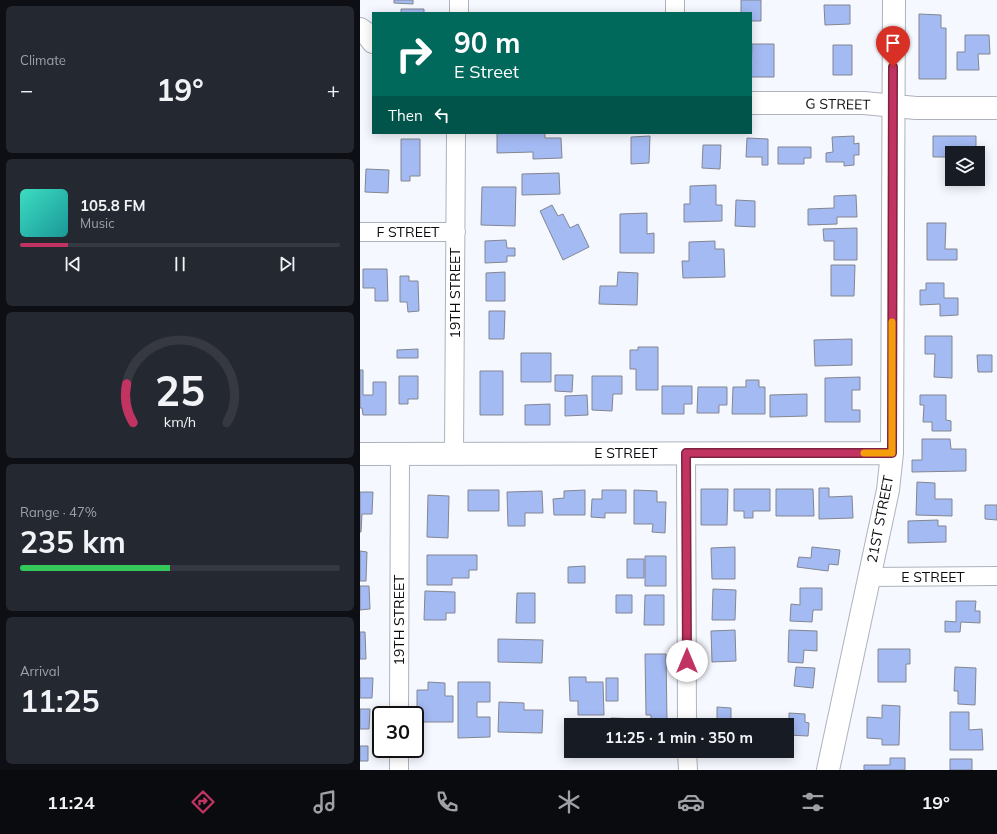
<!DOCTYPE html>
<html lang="en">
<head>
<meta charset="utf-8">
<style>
  :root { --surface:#171b24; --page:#242831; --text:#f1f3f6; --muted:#9ea1a6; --line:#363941; --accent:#c13462 }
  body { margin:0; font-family:Mulish,sans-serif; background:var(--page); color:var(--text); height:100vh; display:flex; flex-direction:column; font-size:15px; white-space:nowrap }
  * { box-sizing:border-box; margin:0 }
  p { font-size:13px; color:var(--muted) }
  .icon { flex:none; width:22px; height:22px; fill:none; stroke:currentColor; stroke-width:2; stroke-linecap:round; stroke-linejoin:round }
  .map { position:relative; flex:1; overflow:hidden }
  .details { display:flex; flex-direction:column; gap:6px; padding:6px; background:#0d0f14; width:360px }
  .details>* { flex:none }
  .banner { position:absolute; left:12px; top:12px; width:380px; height:122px; border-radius:0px; box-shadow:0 2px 10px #0003; background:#00695c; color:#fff; overflow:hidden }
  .controls { position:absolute; left:585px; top:146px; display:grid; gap:8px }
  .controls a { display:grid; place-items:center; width:40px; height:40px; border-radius:0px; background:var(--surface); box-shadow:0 2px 10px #0003; font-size:20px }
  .speed { position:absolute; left:12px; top:706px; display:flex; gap:8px; font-size:20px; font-weight:700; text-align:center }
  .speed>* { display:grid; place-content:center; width:52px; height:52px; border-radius:50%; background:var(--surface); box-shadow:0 2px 10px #0003; line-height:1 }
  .speed .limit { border:2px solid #111; border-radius:6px; background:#fff; color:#111 }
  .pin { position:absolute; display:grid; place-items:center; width:34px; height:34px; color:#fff; margin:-41px -17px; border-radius:50% 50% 50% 0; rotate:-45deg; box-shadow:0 0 4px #0007 }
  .pin .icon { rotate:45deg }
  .me { position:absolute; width:44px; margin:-22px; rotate:0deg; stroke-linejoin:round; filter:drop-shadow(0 0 3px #0008) }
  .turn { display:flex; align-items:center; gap:14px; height:84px; padding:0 16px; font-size:18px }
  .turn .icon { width:52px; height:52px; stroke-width:2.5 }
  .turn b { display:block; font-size:28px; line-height:34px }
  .then { display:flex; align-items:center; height:38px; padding:0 16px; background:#0003; gap:8px; font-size:15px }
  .big { font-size:30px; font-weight:700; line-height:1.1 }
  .details .tile { flex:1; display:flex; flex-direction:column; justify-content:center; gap:6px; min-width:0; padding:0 14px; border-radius:6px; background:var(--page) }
  .details .dial { align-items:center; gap:0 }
  .dial svg { height:104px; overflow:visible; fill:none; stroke:var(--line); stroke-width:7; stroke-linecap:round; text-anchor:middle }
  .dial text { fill:var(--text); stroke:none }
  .song { display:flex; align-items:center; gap:12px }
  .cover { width:48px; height:48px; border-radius:6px; background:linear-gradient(135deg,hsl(170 70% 55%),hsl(180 70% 35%)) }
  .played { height:4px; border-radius:2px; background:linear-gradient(90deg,var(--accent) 15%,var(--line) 15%) }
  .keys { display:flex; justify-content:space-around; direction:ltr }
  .heat { display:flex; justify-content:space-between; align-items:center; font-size:22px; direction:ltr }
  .charge { height:6px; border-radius:3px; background:linear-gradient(90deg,#34c759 47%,var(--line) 0) }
  .trip { position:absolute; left:204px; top:718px; width:230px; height:40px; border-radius:0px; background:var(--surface); box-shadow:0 2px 10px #0003; font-weight:700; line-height:40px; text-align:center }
  .tab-bar { display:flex; height:64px; justify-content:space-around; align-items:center; background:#090b0e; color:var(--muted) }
  .tab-bar .icon { width:28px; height:28px }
  .tab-bar .on { color:var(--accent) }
  .tab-bar b { font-size:18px; color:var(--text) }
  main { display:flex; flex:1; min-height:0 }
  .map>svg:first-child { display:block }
</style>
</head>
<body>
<main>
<section class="details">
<div class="tile"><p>Climate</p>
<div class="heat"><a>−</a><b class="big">19°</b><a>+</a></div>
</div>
<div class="tile">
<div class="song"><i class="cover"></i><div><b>105.8 FM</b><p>Music</p></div></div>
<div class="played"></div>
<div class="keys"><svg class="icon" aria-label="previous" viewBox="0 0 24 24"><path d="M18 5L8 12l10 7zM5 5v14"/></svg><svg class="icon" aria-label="pause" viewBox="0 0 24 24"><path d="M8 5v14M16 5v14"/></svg><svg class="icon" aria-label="next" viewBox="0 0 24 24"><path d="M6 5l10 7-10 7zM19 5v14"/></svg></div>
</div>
<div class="tile dial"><svg viewBox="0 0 100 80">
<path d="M14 69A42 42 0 1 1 86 69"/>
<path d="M14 69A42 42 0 0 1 9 39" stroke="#c13462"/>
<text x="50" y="56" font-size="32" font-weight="700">25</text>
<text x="50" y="72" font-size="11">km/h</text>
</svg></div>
<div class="tile"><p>Range · 47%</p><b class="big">235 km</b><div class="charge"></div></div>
<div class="tile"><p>Arrival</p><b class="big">11:25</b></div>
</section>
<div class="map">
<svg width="637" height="770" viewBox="0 0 637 770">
  <rect width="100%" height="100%" fill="#f6f8ff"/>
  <!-- building -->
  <path fill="#a4baf3" stroke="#828690" d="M 34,0 L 53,0 L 53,4 L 34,3 Z
    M 381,0 L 401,0 L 401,21 L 391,21 L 391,13 L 381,13 Z
    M 464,5 L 490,5 L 490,24 L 465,25 Z
    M 41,9 L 64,9 L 64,13 L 41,13 Z
    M 559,14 L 581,15 L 581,28 L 586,28 L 586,79 L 559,79 Z
    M 605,35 L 629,35 L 630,54 L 618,54 L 619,70 L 597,70 L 597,52 L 605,52 Z
    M 392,44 L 414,44 L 414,77 L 391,77 Z
    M 473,45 L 492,45 L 492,75 L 473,75 Z
    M 137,133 L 185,133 L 185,138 L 201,138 L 202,158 L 173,159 L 173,152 L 137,153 Z
    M 290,136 L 289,163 L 271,164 L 271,137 Z
    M 494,136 L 494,144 L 499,143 L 499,155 L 494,155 L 494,165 L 484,166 L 484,162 L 466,162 L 466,153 L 473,152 L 472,137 Z
    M 573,136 L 616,136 L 616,153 L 592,153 L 592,157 L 573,157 Z
    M 387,138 L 408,139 L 408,165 L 402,165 L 402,157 L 386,157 Z
    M 41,139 L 60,139 L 60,176 L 50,176 L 50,181 L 41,181 Z
    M 343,145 L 361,145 L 360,169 L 342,168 Z
    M 418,147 L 451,147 L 451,158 L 444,158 L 444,164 L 418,164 Z
    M 6,169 L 29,170 L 28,193 L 5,192 Z
    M 199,173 L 200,194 L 162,195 L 162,174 Z
    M 356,185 L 356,205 L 362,205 L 362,221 L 324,222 L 324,204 L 330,204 L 330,186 Z
    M 122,187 L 156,187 L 155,226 L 121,225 Z
    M 496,195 L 497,217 L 477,217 L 477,224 L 448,225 L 448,209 L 474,208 L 474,196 Z
    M 376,200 L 395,201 L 395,227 L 375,226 Z
    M 192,205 L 198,216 L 203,214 L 210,228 L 218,224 L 229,247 L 203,260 L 180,211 Z
    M 287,213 L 287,234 L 294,233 L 294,253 L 260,253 L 260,214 Z
    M 567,223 L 586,223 L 585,249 L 597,249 L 597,260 L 567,260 Z
    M 497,228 L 497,260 L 474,260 L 474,241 L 464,241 L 463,229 Z
    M 146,240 L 147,248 L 155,248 L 155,256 L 147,256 L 147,262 L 125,263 L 125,241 Z
    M 355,241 L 355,249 L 364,249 L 365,277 L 323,278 L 322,261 L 329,261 L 329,242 Z
    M 471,265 L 495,265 L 494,296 L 471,296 Z
    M 3,269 L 27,269 L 28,301 L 15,301 L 15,288 L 3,288 Z
    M 145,272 L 145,301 L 126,301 L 126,273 Z
    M 258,272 L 278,273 L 277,305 L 239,304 L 240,286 L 257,286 Z
    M 40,276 L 49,276 L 49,281 L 58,281 L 59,311 L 48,312 L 47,302 L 40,302 Z
    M 566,283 L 584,283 L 584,298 L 598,298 L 598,315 L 580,316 L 580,304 L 560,305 L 560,290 L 566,290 Z
    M 129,311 L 145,311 L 144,339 L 129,339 Z
    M 565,336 L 592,336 L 592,378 L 574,377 L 575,354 L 565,354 Z
    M 492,339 L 492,365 L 455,366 L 454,340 Z
    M 278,347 L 298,347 L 298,390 L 276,390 L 276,369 L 270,369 L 270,350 L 278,350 Z
    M 58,349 L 58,358 L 37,358 L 37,350 Z
    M 161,353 L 191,353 L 191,382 L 161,382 Z
    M 617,355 L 632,355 L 632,372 L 618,372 Z
    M 0,370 L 3,370 L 3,395 L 13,395 L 13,382 L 26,382 L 26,415 L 3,415 L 2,408 L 0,408 Z
    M 120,371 L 143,371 L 143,415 L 120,415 Z
    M 195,375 L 213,375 L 212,392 L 195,391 Z
    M 39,376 L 58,376 L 58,399 L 48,399 L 48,404 L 39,404 Z
    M 232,376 L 262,376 L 262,394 L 253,394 L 252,411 L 232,410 Z
    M 500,377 L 500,390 L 492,390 L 492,410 L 500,410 L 500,422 L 465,422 L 465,378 Z
    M 386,380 L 399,380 L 399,387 L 405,387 L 405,414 L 372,414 L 373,387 L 386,387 Z
    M 302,386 L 332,386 L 332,404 L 324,404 L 324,414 L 302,414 Z
    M 338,387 L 367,387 L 367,405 L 359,405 L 359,413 L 337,413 Z
    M 447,394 L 447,416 L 410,417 L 410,395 Z
    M 227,395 L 228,415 L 205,416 L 205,396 Z
    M 560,395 L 586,395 L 586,420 L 591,421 L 591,431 L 572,431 L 572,422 L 563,422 L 564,405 L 560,405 Z
    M 190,404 L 190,425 L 165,425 L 165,405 Z
    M 562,439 L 590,439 L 591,449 L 606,449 L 606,471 L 552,472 L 552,460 L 562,460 Z
    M 557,482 L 575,483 L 575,499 L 592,499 L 592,516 L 556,515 Z
    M 459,488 L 469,488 L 469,497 L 492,496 L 493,518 L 459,519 Z
    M 341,489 L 368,489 L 367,525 L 341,525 Z
    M 374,489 L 410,489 L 410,511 L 393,511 L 393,518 L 384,518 L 384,511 L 374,511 Z
    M 416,489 L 453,489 L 454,516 L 416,516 Z
    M 108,490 L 139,490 L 139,511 L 108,511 Z
    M 225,490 L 225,515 L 194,515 L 193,499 L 204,498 L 204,491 Z
    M 242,490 L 266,490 L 266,513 L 245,513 L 245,518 L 231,517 L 232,499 L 242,499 Z
    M 274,490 L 297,491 L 297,502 L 306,502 L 305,533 L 292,532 L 293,524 L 274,524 Z
    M 182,491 L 183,513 L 165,513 L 165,526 L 148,526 L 147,492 Z
    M 0,492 L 13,492 L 12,514 L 2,514 L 1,532 L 0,532 Z
    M 68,495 L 89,496 L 88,538 L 67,537 Z
    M 625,505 L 637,505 L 637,520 L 625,519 Z
    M 578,520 L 578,526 L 586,526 L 586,542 L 548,543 L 548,521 Z
    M 375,547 L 375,579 L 352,579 L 351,548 Z
    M 452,547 L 480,550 L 478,565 L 469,564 L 468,571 L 437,567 L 439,557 L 451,558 Z
    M 0,551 L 7,552 L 6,581 L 0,581 Z
    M 67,555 L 117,555 L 117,570 L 109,570 L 109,578 L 92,578 L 92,585 L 67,585 Z
    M 285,556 L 306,556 L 306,586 L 285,586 Z
    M 267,559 L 284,559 L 284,578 L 267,578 Z
    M 225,566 L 225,583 L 208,583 L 208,567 Z
    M 0,586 L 9,586 L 10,609 L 0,610 Z
    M 440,588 L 462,588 L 462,610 L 453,610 L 452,622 L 430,621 L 431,604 L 440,605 Z
    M 353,589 L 376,590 L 375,620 L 352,620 Z
    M 65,591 L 95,592 L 95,613 L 86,613 L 86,620 L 64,620 Z
    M 157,593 L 175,593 L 175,623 L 156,623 Z
    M 256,595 L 272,595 L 272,613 L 256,613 Z
    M 285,595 L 304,595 L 304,625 L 284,625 Z
    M 596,601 L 616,601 L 615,611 L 620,611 L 620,623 L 601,622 L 600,632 L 585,632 L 585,621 L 596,622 Z
    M 375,630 L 376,661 L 352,662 L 351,631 Z
    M 429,630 L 457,631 L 457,651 L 444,650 L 443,663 L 428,662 Z
    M 0,632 L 5,632 L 6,659 L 0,659 Z
    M 138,639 L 183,640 L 182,663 L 138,662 Z
    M 518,649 L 550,649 L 550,664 L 546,664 L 546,682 L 518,682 Z
    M 285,654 L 306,654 L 307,722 L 291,722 L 291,715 L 286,715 Z
    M 436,667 L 455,668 L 453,688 L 434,686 Z
    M 595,667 L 616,668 L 615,705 L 598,704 L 598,691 L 594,691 Z
    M 209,677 L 226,677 L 226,682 L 243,682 L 244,715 L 218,715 L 218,701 L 210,701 Z
    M 0,678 L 13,678 L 12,698 L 0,698 Z
    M 246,678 L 258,678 L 258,701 L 246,701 Z
    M 68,682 L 85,683 L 85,696 L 93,696 L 93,722 L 57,722 L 57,690 L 68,690 Z
    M 98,682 L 130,682 L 130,702 L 117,702 L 117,717 L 130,717 L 130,737 L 98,738 Z
    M 139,702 L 164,703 L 164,710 L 183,710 L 182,733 L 138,732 Z
    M 522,705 L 540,706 L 539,745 L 522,745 L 522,739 L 507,738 L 507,717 L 522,718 Z
    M 357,707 L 371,708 L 371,725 L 344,725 L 344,721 L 357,721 Z
    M 0,709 L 10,709 L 9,729 L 0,729 Z
    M 590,712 L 609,712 L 609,730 L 622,729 L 623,750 L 590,750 Z
    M 429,713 L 445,714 L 445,722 L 449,723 L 448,736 L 427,735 L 427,725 L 408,725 L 408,722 L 429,723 Z
    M 251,718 L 281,719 L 280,725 L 251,725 Z
    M 0,746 L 8,746 L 8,761 L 0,761 Z
    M 530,758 L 545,758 L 545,770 L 504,770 L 504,765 L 530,765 Z
    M 590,759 L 612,759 L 612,770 L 590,770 Z"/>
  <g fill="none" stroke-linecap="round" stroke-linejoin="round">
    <!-- street casing -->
    <g stroke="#aeb2bc" stroke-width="20">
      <path id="street" d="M 99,13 L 99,0
        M 315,13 L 315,0
        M 0,232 L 96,232
        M 326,453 L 327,725
        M 94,454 L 96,133
        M 509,577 L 637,576
        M 39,715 L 40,454
        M 327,751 L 328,770
        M 39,770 L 39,749"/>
    </g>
    <!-- secondary casing -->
    <g stroke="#aeb2bc" stroke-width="24">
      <path id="secondary" d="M 0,29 L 7,34 L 13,42
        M 391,103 L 504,103 L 556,108 L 637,108
        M 0,454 L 532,453
        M 468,770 L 528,490 L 532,453 L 534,0"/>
    </g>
    <!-- street -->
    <use href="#street" stroke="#fff" stroke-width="18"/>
    <!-- secondary -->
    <use href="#secondary" stroke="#fff" stroke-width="22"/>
  </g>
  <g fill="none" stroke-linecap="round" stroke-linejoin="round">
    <!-- route casing -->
    <g stroke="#7d2240" stroke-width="10">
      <path id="route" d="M 327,661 L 326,453 L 532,453 L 533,67"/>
    </g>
    <!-- route -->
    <use href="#route" stroke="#c13462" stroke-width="7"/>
    <!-- slow -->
    <path stroke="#f59e0b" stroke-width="7" d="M 504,453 L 532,453 L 532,322"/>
  </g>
  <g text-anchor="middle" stroke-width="3" stroke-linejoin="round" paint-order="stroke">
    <!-- street labels -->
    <g font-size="14" fill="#0a0b0f" stroke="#fff">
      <text transform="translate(478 104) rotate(1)" y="5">G STREET</text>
      <text x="48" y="237">F STREET</text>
      <text transform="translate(95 293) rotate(-90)" y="5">19TH STREET</text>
      <text x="266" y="458">E STREET</text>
      <text transform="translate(520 519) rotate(-79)" y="5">21ST STREET</text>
      <text x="573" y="582">E STREET</text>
      <text transform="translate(39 620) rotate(-90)" y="5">19TH STREET</text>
    </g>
  </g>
</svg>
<div class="controls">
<a><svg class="icon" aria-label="layers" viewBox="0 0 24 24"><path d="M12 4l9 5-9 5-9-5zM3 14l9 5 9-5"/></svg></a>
</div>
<div class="speed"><div class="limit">30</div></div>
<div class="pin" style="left:533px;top:67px;background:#d93025"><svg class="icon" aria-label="arrive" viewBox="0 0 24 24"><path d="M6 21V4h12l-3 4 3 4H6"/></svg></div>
<svg class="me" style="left:327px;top:661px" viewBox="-20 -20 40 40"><circle r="19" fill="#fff"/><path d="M0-13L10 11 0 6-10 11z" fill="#c13462"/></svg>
<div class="trip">11:25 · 1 min · 350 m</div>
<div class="banner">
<div class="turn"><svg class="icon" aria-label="right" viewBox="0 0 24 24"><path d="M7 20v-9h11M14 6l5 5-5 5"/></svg><div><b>90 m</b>E Street</div></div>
<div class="then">Then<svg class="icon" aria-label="left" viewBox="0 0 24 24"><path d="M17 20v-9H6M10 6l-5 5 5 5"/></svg></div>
</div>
</div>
</main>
<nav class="tab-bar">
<b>11:24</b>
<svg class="icon on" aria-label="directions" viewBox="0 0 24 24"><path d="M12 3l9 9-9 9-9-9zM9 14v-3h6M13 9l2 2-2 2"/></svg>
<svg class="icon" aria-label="music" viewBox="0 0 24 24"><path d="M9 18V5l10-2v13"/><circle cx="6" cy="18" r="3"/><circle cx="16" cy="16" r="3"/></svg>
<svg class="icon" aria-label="phone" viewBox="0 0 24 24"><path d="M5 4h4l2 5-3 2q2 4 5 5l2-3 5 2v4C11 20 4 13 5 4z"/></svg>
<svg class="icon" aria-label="climate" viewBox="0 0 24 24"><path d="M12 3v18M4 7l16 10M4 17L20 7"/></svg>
<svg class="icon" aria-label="car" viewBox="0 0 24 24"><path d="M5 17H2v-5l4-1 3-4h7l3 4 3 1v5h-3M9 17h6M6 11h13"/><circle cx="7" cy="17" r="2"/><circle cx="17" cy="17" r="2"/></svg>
<svg class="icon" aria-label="filters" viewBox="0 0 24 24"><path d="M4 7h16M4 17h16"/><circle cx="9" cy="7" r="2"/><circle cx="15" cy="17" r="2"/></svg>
<b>19°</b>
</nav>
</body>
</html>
